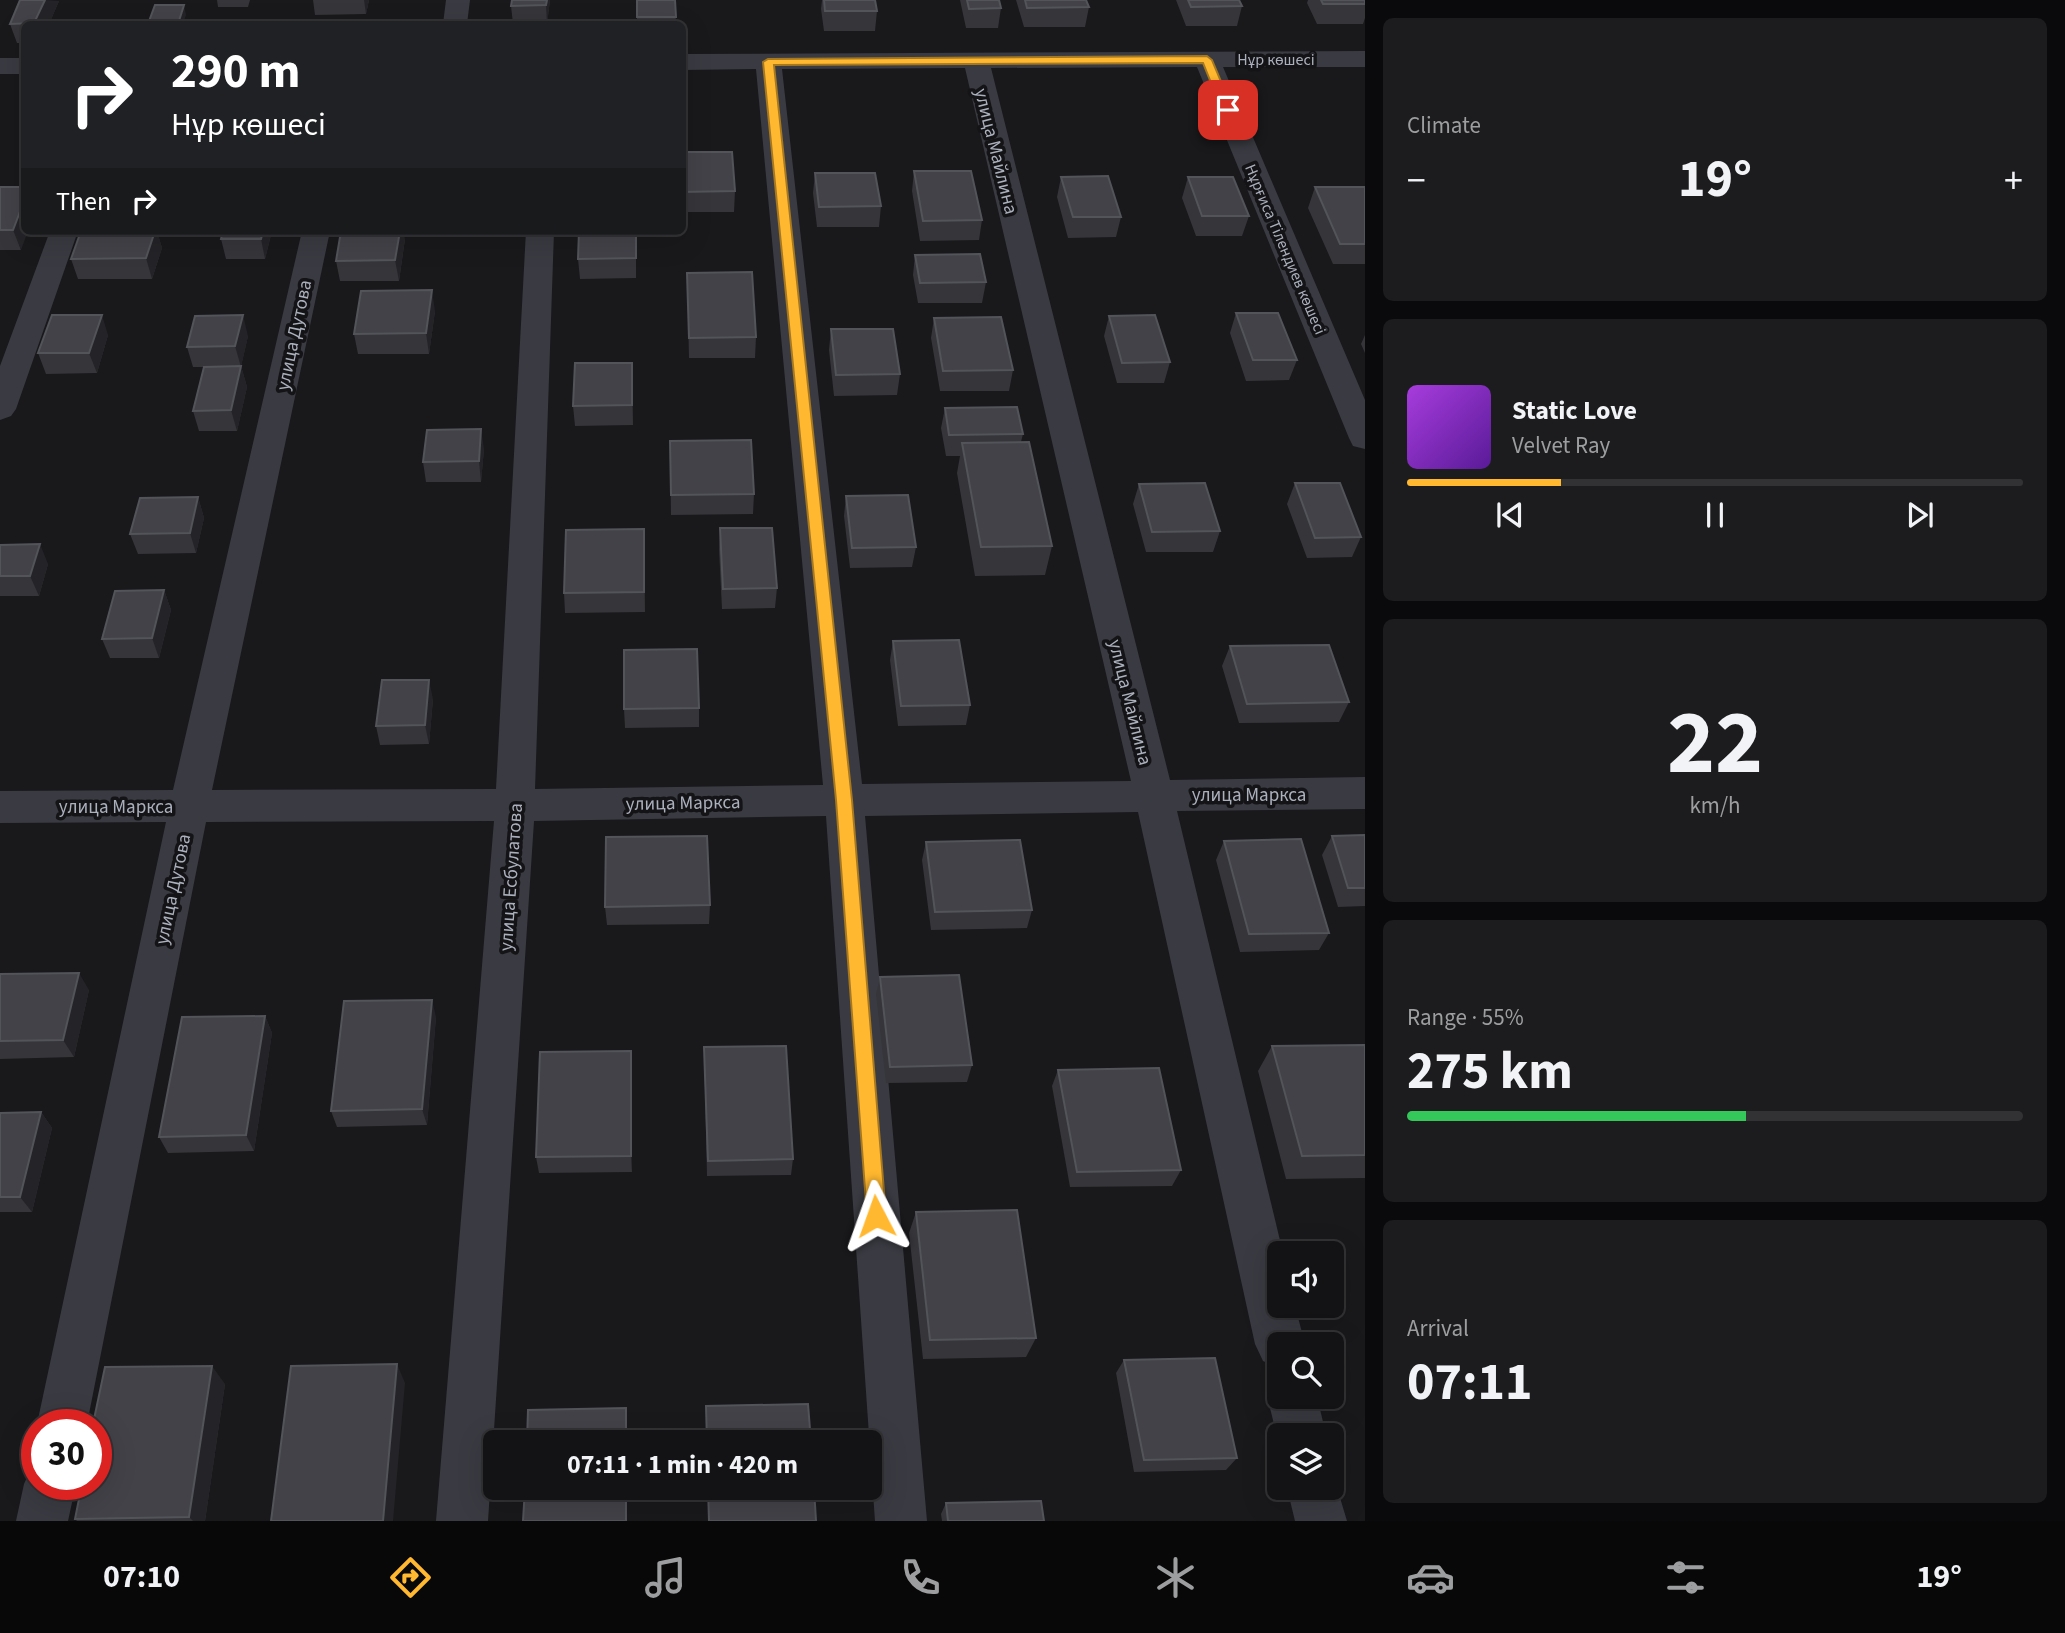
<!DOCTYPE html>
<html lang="en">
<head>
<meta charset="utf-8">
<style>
  :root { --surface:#131315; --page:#1c1c1e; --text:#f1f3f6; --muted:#9d9ea0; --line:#323234; --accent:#ffb82f }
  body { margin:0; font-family:"Source Sans 3",sans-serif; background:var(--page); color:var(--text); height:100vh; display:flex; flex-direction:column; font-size:26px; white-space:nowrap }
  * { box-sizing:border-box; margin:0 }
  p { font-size:23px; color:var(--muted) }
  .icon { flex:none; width:38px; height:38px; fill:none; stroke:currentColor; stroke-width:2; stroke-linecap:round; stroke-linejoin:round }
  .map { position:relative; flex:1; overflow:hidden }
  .panel { display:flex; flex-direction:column; gap:18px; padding:18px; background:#0a0a0c; width:700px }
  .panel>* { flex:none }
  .hud { position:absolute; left:21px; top:21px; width:665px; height:214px; border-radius:10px; box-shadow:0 7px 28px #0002,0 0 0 2px var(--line); background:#202124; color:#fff; overflow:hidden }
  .fabs { position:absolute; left:1267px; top:1241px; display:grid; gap:14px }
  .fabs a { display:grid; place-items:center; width:77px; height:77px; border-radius:10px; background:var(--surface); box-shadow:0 7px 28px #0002,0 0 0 2px var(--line); font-size:35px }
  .speed { position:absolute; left:21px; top:1409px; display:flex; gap:14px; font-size:35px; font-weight:700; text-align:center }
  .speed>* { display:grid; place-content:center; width:91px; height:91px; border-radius:50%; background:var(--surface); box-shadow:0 7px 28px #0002,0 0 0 2px var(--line); line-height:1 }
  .speed .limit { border:10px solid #d22; background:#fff; color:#111 }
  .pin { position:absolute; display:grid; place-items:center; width:60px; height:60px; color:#fff; margin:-30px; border-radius:14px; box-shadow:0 4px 10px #0006 }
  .me { position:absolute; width:77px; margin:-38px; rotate:356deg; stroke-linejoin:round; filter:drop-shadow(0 0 5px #0008) }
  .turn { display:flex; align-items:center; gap:24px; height:147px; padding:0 35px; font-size:32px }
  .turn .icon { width:91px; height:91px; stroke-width:2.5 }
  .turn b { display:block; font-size:49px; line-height:60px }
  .then { display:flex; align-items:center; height:66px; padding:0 35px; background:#0003; gap:14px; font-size:26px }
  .big { font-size:52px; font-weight:700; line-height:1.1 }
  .panel .card { flex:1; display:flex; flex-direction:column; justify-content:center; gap:10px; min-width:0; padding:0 24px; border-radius:10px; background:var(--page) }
  .panel .dial { align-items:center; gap:0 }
  .dial b { font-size:91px; line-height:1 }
  .song { display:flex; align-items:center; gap:21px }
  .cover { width:84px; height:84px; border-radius:10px; background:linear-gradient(135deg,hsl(280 70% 55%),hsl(270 70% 35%)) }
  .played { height:7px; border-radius:4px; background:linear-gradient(90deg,var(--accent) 25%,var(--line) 25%) }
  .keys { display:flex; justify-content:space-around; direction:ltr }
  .heat { display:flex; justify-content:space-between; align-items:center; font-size:38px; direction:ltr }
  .charge { height:10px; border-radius:5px; background:linear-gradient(90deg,#34c759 55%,var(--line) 0) }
  .trip { position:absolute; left:483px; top:1430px; width:399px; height:70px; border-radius:10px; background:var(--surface); box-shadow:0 7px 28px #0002,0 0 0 2px var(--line); font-weight:700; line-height:70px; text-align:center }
  .tabs { display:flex; height:112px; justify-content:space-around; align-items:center; background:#080808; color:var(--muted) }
  .tabs .icon { width:49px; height:49px }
  .tabs .selected { color:var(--accent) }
  .tabs b { font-size:32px; color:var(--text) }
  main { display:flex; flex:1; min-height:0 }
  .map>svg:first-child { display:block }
</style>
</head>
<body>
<main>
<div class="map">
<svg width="1365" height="1521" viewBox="0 0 1365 1521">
  <rect width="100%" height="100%" fill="#19191c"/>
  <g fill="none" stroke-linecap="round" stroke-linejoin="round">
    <!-- minor -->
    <path fill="#3a3b42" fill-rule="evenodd" d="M 446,0 L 470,0 L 467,24 L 443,24 Z
      M 1365,51 L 1365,67 L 1223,67 L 1365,400 L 1365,449 L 1353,446 L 1349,438 L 1197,67 L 991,68 L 1170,780 L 1365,777 L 1365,809 L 1177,811 L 1283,1253 L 1279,1253 L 1279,1306 L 1295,1306 L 1305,1344 L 1279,1344 L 1279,1368 L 1263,1361 L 1255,1344 L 1138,812 L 865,816 L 927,1521 L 875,1521 L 826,816 L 534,821 L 488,1521 L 436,1521 L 494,821 L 206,822 L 87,1424 L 37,1424 L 166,822 L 0,823 L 0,791 L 173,790 L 302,231 L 330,231 L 212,790 L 496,789 L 526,231 L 554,231 L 535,789 L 823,785 L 756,69 L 682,70 L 682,54 ZM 965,68 L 1131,781 L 862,784 L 782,69 Z
      M 0,58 L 24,58 L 24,74 L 0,74 Z
      M 50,231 L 78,231 L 16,409 L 11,416 L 0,420 L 0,366 Z
      M 1279,1376 L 1279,1396 L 1317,1396 L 1326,1435 L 1279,1435 L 1279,1444 L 1267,1396 L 1274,1378 Z
      M 37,1464 L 37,1484 L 76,1484 L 68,1521 L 16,1521 L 24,1484 L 32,1466 Z
      M 1332,1471 L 1347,1521 L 1295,1521 L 1287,1488 L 1332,1488 Z"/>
  </g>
  <!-- wall -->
  <path fill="#35353a" d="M 195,0 L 250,0 L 248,7 L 218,7 L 217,0 Z
    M 313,0 L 369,0 L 366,14 L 315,15 Z
    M 550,0 L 547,24 L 513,24 L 511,6 Z
    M 637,0 L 675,0 L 676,24 L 637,24 Z
    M 822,0 L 875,0 L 877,11 L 875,31 L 824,31 L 821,9 Z
    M 960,0 L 999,0 L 1001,8 L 998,28 L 966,28 Z
    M 1016,0 L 1086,0 L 1089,7 L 1085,27 L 1024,27 Z
    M 1176,0 L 1239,0 L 1242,6 L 1237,26 L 1186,26 Z
    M 1308,0 L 1365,0 L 1365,18 L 1363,24 L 1317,24 L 1307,3 Z
    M 59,1 L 49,24 L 24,24 L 24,43 L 17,43 L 10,24 Z
    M 682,152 L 735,191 L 734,212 L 682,212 Z
    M 914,171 L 982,220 L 979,240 L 920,241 L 912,191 Z
    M 815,173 L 881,206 L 879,227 L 817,227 L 813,193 Z
    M 1061,177 L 1121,217 L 1116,237 L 1068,238 L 1057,197 Z
    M 1188,177 L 1249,216 L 1242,236 L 1196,236 L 1182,198 Z
    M 0,187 L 21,250 L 0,250 Z
    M 1315,187 L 1365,187 L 1365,264 L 1333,264 L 1308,208 Z
    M 81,231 L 165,231 L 163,235 L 158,235 L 162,248 L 152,279 L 78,279 L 71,259 Z
    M 223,231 L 272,231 L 265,259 L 226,259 L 221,239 Z
    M 636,231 L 636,278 L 580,279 L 578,259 Z
    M 405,239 L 399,281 L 340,281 L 336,261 Z
    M 915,255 L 986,282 L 982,303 L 918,303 L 913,275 Z
    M 687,273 L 756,337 L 755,358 L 689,358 Z
    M 435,311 L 429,354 L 358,354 L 354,334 Z
    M 1236,313 L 1297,360 L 1289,380 L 1246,381 L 1230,333 Z
    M 1109,316 L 1170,362 L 1164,383 L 1117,383 L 1104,336 Z
    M 934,318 L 1013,370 L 1009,391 L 940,391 L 931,338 Z
    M 831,329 L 900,374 L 897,395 L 834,396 L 829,350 Z
    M 108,335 L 97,373 L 46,374 L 38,353 Z
    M 1365,335 L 1365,353 L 1361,344 Z
    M 248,336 L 241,366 L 247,387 L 237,431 L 199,431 L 193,411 L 204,367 L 193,367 L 187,347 Z
    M 632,363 L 633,425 L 575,426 L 573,406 Z
    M 945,408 L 1023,434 L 1021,442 L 1052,546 L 1045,575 L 975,576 L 957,473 L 960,456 L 946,456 L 941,428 Z
    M 670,441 L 754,494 L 753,514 L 671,515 Z
    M 484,449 L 481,482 L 426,482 L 423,462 Z
    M 1295,483 L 1361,537 L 1352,557 L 1307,558 L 1287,504 Z
    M 1139,484 L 1220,531 L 1213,552 L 1146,552 L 1133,504 Z
    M 846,496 L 916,547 L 912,567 L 850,568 L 844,516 Z
    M 198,497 L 204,518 L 196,553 L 138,554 L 130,534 Z
    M 720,528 L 777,588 L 775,608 L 722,609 L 719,549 Z
    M 644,529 L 645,612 L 565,613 L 564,593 Z
    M 0,545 L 48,564 L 39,596 L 0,596 Z
    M 164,590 L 171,610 L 159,658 L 110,658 L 102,639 Z
    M 893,641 L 970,705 L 966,725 L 898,726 L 890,660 Z
    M 1230,646 L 1349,702 L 1339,722 L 1239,723 L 1222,666 Z
    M 433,699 L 429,744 L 380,745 L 376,726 Z
    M 699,708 L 699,727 L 625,728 L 624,709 Z
    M 1365,835 L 1365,906 L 1338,907 L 1322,855 L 1332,836 Z
    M 1224,841 L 1329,933 L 1319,950 L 1240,952 L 1216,860 Z
    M 926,842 L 1032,910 L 1027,928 L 931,930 L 922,860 Z
    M 710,905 L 709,924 L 607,925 L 605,907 Z
    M 0,974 L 89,990 L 74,1057 L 0,1059 Z
    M 880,977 L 972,1065 L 967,1082 L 886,1083 L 876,994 Z
    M 265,1016 L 272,1033 L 254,1151 L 168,1153 L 159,1137 Z
    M 436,1017 L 427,1125 L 337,1127 L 331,1111 Z
    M 1365,1045 L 1365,1178 L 1286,1179 L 1258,1071 L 1272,1046 Z
    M 704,1047 L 793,1159 L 791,1175 L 707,1176 Z
    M 631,1051 L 632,1172 L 539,1173 L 536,1157 Z
    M 1058,1070 L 1181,1170 L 1172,1186 L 1070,1187 L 1052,1086 Z
    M 41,1112 L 52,1128 L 32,1212 L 0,1212 L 0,1113 Z
    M 916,1212 L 1036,1338 L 1026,1357 L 923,1359 L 909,1233 Z
    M 1124,1360 L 1237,1458 L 1226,1470 L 1134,1472 L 1116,1373 Z
    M 225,1384 L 205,1521 L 77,1521 L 75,1519 Z
    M 946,1503 L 1044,1521 L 942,1521 L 941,1514 Z"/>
  <!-- shaded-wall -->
  <path fill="#242428" d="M 45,0 L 59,1 L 49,24 L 34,24 Z
    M 364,0 L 369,0 L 366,14 Z
    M 547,0 L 550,0 L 547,24 L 546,5 Z
    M 184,5 L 186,15 L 183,24 L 178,24 Z
    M 24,201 L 24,231 L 28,231 L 21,250 L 13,230 Z
    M 155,231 L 157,231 L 162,248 L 152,279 L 146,258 Z
    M 263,231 L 272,231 L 265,259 L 261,239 Z
    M 400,231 L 403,231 L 405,239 L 399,281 L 395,260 Z
    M 432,290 L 435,311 L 429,354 L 426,333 Z
    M 102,315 L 108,335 L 97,373 L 89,353 Z
    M 243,315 L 248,336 L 241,367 L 235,346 Z
    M 241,366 L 247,387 L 237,431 L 231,410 Z
    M 481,429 L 484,449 L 481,482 L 479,461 Z
    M 198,497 L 204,518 L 196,553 L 190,533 Z
    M 40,544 L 48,564 L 39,596 L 30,576 Z
    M 164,590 L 171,610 L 159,658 L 152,638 Z
    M 429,680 L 433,699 L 429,744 L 425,725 Z
    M 79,973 L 89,990 L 74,1057 L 63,1040 Z
    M 432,1000 L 436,1017 L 427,1125 L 422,1109 Z
    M 265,1016 L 272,1033 L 254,1151 L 246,1135 Z
    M 631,1051 L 632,1067 L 632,1172 L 631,1156 Z
    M 41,1112 L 52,1128 L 32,1212 L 20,1197 Z
    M 397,1364 L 405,1383 L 393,1521 L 383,1521 Z
    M 212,1366 L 225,1384 L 205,1521 L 193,1521 L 189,1517 Z
    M 626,1488 L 627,1488 L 627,1521 L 626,1521 Z"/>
  <!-- building -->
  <path fill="#424248" stroke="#52545a" stroke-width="2" d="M 20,0 L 45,0 L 34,23 L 10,24 Z
    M 512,0 L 547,0 L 546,5 L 511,6 Z
    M 637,0 L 675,0 L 676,17 L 637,17 Z
    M 824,0 L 875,0 L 877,11 L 825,11 Z
    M 967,0 L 999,0 L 1001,8 L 969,9 Z
    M 1025,0 L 1086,0 L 1089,7 L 1027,8 Z
    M 1188,0 L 1239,0 L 1242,6 L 1191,7 Z
    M 1321,0 L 1365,0 L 1365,4 L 1323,4 Z
    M 155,5 L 184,5 L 178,24 L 148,24 Z
    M 682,152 L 732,152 L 735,191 L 682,192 Z
    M 914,171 L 971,171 L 982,220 L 923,221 Z
    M 815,173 L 875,173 L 881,206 L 819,207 Z
    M 1108,176 L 1121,217 L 1073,217 L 1061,177 Z
    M 1188,177 L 1233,177 L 1249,216 L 1202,216 Z
    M 0,187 L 24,187 L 24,201 L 13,230 L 0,230 Z
    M 1315,187 L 1365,187 L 1365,244 L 1340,244 Z
    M 81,231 L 155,231 L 146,258 L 71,259 Z
    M 223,231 L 263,231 L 261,239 L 221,239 Z
    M 341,231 L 400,231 L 395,260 L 336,261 Z
    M 579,231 L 636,231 L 636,258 L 578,259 Z
    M 980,254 L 986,282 L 920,283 L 915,255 Z
    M 752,272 L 756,337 L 689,338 L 687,273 Z
    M 432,290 L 426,333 L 354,334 L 361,291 Z
    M 1236,313 L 1278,313 L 1297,360 L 1253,360 Z
    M 52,315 L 102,315 L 89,353 L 38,353 Z
    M 243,315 L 235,346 L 187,347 L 195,316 Z
    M 1155,315 L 1170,362 L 1122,363 L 1109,316 Z
    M 1001,317 L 1013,370 L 943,371 L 934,318 Z
    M 831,329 L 893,329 L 900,374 L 836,375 Z
    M 575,363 L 632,363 L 632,405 L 573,406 Z
    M 241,366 L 231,410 L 193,411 L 204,367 Z
    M 1017,407 L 1023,434 L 949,435 L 945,408 Z
    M 481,429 L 479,461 L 423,462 L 427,430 Z
    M 751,440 L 754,494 L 671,495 L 670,441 Z
    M 1029,442 L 1052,546 L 981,547 L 962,443 Z
    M 1205,483 L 1220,531 L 1152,532 L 1139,484 Z
    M 1295,483 L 1340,483 L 1361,537 L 1315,538 Z
    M 908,495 L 916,547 L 852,548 L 846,496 Z
    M 198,497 L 190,533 L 130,534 L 140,498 Z
    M 720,528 L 772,528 L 777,588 L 723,589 Z
    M 644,529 L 644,592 L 564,593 L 566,530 Z
    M 40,544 L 30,576 L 0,576 L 0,545 Z
    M 164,590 L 152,638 L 102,639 L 115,591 Z
    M 959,640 L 970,705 L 901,706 L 893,641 Z
    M 1329,645 L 1349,702 L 1247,704 L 1230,646 Z
    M 697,649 L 699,708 L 624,709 L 624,650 Z
    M 382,680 L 429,680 L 425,725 L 376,726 Z
    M 1365,835 L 1365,888 L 1348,888 L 1332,836 Z
    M 707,836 L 710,905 L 605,907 L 606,837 Z
    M 1301,839 L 1329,933 L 1249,934 L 1224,841 Z
    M 1020,840 L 1032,910 L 935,912 L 926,842 Z
    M 79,973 L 63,1040 L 0,1041 L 0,974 Z
    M 959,975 L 972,1065 L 890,1067 L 880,977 Z
    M 432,1000 L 422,1109 L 331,1111 L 344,1001 Z
    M 265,1016 L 246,1135 L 159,1137 L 182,1017 Z
    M 1365,1045 L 1365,1155 L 1302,1156 L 1272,1046 Z
    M 786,1046 L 793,1159 L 708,1161 L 704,1047 Z
    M 631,1051 L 631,1156 L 536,1157 L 540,1052 Z
    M 1159,1068 L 1181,1170 L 1077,1172 L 1058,1070 Z
    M 41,1112 L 20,1197 L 0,1197 L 0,1113 Z
    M 1017,1210 L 1036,1338 L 930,1340 L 916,1212 Z
    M 1215,1358 L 1237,1458 L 1144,1460 L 1124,1360 Z
    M 397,1364 L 383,1521 L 271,1521 L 291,1366 Z
    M 212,1366 L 189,1517 L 75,1519 L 82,1484 L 96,1484 L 96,1424 L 93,1424 L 105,1367 Z
    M 808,1404 L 811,1442 L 707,1442 L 706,1406 Z
    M 626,1408 L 626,1442 L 527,1442 L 528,1410 Z
    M 525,1488 L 626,1488 L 626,1521 L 523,1521 Z
    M 708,1488 L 814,1488 L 816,1521 L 709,1521 Z
    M 1041,1501 L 1044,1521 L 948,1521 L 946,1503 Z"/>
  <!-- route -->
  <path fill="#ffb82f" stroke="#a6781f" stroke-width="2" d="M 1207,56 L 1212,60 L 1233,110 L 1232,112 L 1222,110 L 1203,63 L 774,65 L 852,800 L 886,1216 L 883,1222 L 876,1225 L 870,1222 L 867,1216 L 836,800 L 763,62 L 768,59 Z"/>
  <g text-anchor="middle" stroke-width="7" stroke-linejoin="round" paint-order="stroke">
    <!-- far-street labels -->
    <g font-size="16" fill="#abb0bd" stroke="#141417">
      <text x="1276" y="65">Нұр көшесі</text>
      <text transform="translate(1286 249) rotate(67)" y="6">Нұрғиса Тілендиев көшесі</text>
    </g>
    <!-- street labels -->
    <g font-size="19" fill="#abb0bd" stroke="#141417">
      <text transform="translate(997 151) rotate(76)" y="7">улица Майлина</text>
      <text transform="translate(293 335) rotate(-78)" y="7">улица Дутова</text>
      <text transform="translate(1131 702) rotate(76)" y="7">улица Майлина</text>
      <text x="1249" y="801">улица Маркса</text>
      <text transform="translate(683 802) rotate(-1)" y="7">улица Маркса</text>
      <text x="116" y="813">улица Маркса</text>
      <text transform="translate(510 877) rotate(-86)" y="7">улица Есбулатова</text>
      <text transform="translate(172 889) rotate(-78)" y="7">улица Дутова</text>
    </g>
  </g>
</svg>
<div class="fabs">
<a><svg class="icon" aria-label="sound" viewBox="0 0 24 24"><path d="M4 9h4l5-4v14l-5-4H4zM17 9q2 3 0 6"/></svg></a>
<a><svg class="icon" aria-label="search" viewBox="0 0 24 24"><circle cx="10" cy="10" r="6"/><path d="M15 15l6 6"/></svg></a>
<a><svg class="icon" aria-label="layers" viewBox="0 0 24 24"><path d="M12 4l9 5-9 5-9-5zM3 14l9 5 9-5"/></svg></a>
</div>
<div class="speed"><div class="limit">30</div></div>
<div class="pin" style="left:1228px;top:110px;background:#d93025"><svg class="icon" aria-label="arrive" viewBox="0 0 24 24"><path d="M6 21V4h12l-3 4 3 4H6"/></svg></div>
<svg class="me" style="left:876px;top:1216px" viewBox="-20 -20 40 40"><path d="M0-17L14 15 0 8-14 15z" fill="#ffb82f" stroke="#fff" stroke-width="4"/></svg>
<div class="trip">07:11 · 1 min · 420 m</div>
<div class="hud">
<div class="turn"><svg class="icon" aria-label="right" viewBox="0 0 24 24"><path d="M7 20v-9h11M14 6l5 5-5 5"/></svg><div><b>290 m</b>Нұр көшесі</div></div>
<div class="then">Then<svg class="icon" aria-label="right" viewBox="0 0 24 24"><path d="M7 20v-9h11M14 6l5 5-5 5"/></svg></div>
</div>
</div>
<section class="panel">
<div class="card"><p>Climate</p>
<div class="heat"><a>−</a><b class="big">19°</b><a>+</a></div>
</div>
<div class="card">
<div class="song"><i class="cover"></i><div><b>Static Love</b><p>Velvet Ray</p></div></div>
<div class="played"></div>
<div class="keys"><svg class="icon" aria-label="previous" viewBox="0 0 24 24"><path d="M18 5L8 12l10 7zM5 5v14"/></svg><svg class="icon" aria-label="pause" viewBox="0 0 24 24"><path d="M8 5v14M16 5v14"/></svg><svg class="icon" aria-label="next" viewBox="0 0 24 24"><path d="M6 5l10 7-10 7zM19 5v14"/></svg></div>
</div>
<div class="card dial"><b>22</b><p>km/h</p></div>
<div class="card"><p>Range · 55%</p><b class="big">275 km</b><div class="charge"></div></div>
<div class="card"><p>Arrival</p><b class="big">07:11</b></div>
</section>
</main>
<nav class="tabs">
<b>07:10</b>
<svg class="icon selected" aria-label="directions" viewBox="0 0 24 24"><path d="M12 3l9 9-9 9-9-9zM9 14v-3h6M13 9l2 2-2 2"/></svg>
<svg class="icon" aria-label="music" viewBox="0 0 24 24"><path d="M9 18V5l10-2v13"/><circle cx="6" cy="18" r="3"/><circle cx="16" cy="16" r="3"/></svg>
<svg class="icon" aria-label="phone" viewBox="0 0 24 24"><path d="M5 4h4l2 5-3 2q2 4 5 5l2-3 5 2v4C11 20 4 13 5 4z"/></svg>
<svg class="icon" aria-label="climate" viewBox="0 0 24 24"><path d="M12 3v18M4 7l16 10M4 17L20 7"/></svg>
<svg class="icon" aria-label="car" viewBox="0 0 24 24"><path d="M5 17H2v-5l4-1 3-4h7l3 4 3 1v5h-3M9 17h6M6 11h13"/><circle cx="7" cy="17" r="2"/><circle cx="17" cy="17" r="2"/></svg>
<svg class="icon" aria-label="filters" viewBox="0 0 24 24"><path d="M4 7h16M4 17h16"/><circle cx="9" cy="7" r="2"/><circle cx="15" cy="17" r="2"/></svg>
<b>19°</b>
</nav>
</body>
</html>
